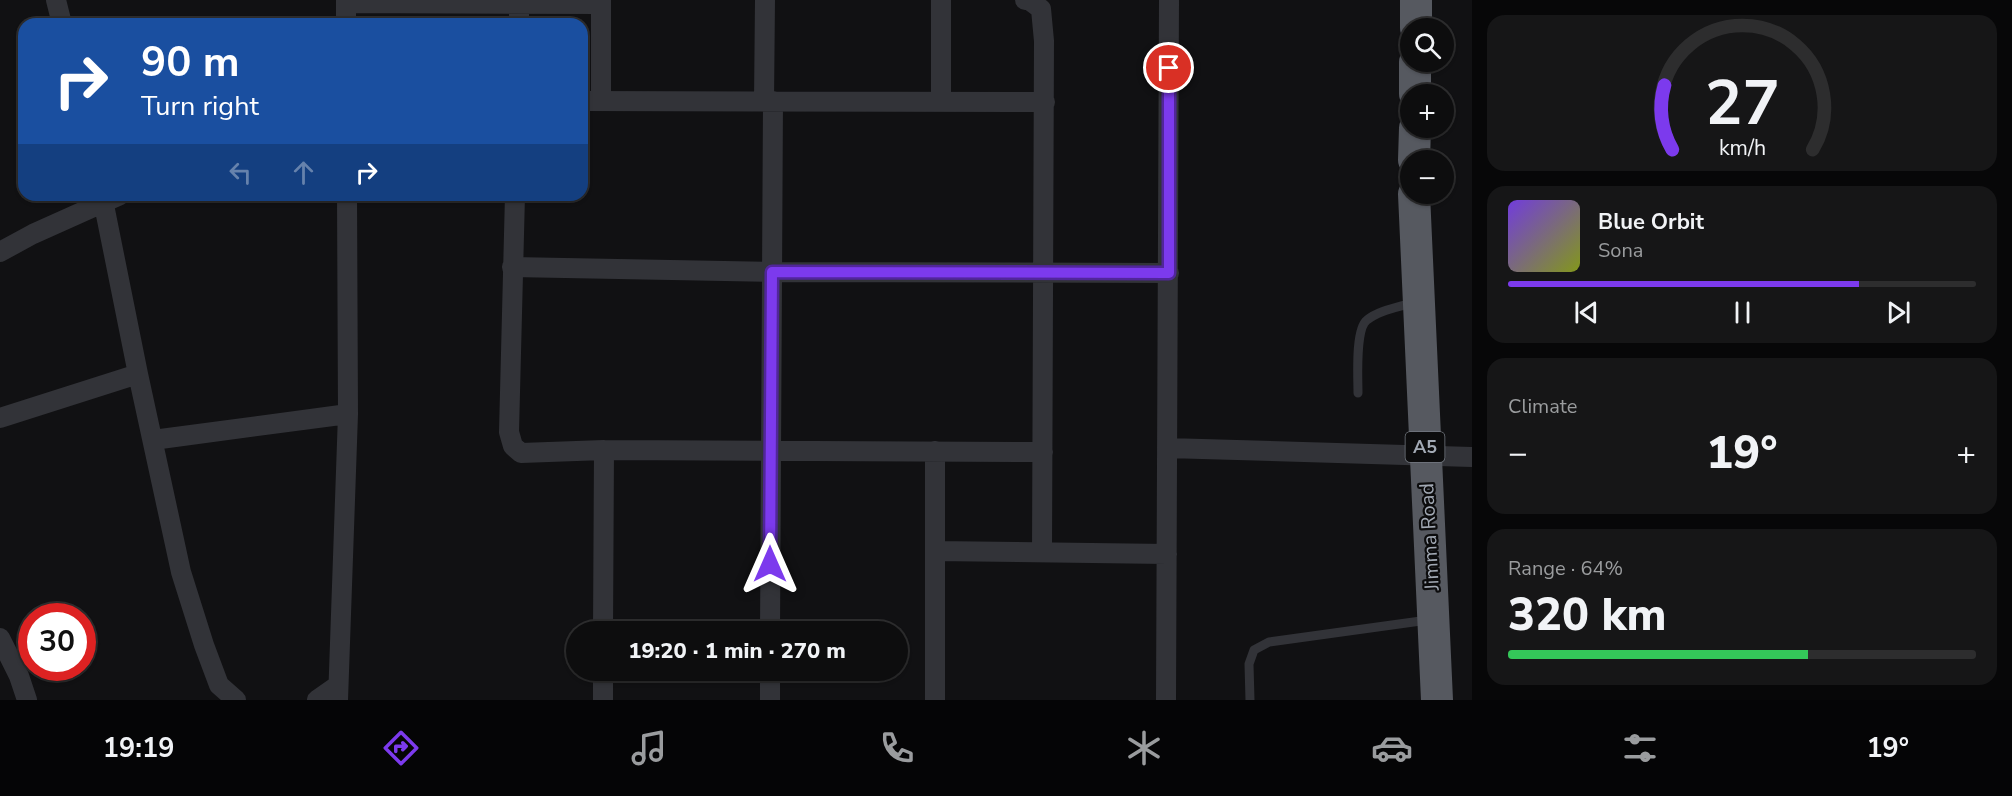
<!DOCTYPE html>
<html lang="en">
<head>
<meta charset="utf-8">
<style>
  :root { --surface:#0d0d0e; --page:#161617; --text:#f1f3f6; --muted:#9a9c9e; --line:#2d2d2e; --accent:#7c3aed }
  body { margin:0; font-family:"Nunito Sans",sans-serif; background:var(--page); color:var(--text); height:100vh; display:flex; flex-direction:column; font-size:22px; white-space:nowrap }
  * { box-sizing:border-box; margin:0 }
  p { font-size:20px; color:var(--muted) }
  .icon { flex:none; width:33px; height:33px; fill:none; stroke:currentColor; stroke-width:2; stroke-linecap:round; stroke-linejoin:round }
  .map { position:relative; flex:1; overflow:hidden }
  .panel { display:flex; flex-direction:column; gap:15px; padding:15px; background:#070708; width:540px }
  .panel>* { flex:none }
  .top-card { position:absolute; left:18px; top:18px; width:570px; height:183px; border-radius:18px; box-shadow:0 2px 4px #0004,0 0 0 2px var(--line); background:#1a4fa0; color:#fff; overflow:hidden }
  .tools { position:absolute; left:1400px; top:18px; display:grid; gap:12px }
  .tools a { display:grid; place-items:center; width:54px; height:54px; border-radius:50%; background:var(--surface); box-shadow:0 2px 4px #0004,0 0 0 2px var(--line); font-size:30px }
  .speed { position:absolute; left:18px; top:603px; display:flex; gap:12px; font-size:30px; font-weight:700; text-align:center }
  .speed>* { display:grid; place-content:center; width:78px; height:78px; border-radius:50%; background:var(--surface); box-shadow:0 2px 4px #0004,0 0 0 2px var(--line); line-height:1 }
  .speed .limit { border:9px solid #d22; background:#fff; color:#111 }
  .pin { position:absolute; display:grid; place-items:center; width:51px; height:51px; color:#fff; margin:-26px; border:3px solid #fff; border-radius:50%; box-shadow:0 2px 6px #0007 }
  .me { position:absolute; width:66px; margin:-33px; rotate:0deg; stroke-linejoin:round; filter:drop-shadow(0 0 4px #0008) }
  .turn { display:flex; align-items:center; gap:21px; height:126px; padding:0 24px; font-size:27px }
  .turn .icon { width:78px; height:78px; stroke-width:2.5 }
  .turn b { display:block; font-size:42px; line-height:51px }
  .lanes { display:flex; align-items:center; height:57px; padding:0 24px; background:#0003; justify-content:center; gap:30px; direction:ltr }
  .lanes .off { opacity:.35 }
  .big { font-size:45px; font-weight:800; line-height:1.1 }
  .panel .card { flex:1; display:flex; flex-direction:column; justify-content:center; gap:9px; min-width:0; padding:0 21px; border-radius:18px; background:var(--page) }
  .panel .dial { align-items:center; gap:0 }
  .dial svg { height:156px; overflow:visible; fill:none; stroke:var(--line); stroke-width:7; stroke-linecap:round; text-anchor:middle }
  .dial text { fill:var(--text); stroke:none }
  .song { display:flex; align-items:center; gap:18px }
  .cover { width:72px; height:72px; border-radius:9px; background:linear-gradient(135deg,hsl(260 70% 55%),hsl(70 70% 35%)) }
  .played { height:6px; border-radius:3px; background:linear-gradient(90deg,var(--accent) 75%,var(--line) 75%) }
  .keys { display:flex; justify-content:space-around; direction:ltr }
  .heat { display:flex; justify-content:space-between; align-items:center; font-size:33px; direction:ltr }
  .charge { height:9px; border-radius:4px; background:linear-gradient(90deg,#34c759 64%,var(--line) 0) }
  .trip { position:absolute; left:566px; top:621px; width:342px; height:60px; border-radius:30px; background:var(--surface); box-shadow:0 2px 4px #0004,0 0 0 2px var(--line); font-weight:800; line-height:60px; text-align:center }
  .menu { display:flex; height:96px; justify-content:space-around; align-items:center; background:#050506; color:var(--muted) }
  .menu .icon { width:42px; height:42px }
  .menu .current { color:var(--accent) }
  .menu b { font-size:27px; color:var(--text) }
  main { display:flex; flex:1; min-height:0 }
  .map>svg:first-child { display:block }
</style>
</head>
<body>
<main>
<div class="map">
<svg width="1472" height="700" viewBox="0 0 1472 700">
  <rect width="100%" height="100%" fill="#111113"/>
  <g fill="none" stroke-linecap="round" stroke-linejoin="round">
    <!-- service -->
    <path stroke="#323338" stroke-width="9" d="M 1358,393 C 1358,377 1355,329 1367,320 C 1379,310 1400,307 1415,302
      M 1250,700 L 1249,664 L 1254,650 L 1269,642 L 1428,620"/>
    <!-- minor -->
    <path stroke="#323338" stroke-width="20" d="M 56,0 L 62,24
      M 346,0 L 346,24
      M 1025,0 L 1029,0 L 1041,9 L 1044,41 L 1042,552
      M 346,3 L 601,4
      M 519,24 L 519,4
      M 582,101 L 1045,102
      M 601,101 L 601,0
      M 764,101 L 765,0
      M 941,102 L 941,0
      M 102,195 L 138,374 L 181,572 L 204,645 L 219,685 L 236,700
      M 515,195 L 509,432 L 513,446 L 521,453 L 604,450 L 1043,452
      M 0,252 L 33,234 L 120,195
      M 512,267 L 772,272 L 1169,273
      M 0,418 L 138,374
      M 153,440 L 348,414
      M 1167,448 L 1472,457
      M 935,551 L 1167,554
      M 603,632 L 604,450
      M 770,632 L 773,101
      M 0,638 L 19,676 L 27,700
      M 317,700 L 337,686
      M 338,700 L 348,414 L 347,195
      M 603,700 L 603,670
      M 770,700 L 770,670
      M 935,700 L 935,451
      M 1166,700 L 1169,0"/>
    <!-- trunk -->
    <path stroke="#565960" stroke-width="32" d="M 1416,28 L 1416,0
      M 1415,94 L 1415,62
      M 1414,160 L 1415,128
      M 1414,194 L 1437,700"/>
  </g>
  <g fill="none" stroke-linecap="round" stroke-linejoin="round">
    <!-- route casing -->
    <g stroke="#51269a" stroke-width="15">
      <path id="route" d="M 770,564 L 772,272 L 1169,273 L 1169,68"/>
    </g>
    <!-- route -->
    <use href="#route" stroke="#7c3aed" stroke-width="10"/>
  </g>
  <g text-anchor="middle" stroke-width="4.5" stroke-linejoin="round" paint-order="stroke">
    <!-- shield labels -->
    <rect fill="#0c0c0d" stroke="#757a82" stroke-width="1.5" x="1405.5" y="432" width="39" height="30" rx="4.5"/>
    <g font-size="18" font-weight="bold" fill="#a2a9b4">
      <text x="1425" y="453">A5</text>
    </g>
    <!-- street labels -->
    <g font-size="20" fill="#a2a9b4" stroke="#0c0c0d">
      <text transform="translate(1429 537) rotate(-93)" y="7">Jimma Road</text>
    </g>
  </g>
</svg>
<div class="tools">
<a><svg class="icon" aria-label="search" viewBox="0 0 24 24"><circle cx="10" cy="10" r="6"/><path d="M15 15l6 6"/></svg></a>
<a>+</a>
<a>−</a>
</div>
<div class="speed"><div class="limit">30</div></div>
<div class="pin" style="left:1169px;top:68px;background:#d93025"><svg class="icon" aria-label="arrive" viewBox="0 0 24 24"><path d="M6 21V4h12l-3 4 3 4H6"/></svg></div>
<svg class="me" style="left:770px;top:564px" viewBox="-20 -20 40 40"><path d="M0-17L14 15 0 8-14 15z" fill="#7c3aed" stroke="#fff" stroke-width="4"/></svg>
<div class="trip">19:20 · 1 min · 270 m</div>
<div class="top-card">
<div class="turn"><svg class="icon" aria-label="right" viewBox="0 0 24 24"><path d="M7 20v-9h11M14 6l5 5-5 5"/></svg><div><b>90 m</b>Turn right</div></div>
<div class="lanes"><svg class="icon off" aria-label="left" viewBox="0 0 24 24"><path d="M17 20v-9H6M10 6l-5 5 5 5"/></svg><svg class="icon off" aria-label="ahead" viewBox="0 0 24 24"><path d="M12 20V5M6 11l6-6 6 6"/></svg><svg class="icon" aria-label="right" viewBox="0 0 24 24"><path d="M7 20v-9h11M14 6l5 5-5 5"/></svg></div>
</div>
</div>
<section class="panel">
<div class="card dial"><svg viewBox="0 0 100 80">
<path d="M14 69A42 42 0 1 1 86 69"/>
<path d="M14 69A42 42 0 0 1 10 36" stroke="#7c3aed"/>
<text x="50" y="56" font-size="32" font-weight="700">27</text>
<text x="50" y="72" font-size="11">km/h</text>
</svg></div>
<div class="card">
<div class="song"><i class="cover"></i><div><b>Blue Orbit</b><p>Sona</p></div></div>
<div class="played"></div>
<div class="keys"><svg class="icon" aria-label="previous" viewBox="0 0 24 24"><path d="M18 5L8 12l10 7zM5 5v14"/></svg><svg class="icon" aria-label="pause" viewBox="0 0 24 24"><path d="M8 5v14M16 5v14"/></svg><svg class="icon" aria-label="next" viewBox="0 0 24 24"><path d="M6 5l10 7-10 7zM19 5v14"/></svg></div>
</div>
<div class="card"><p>Climate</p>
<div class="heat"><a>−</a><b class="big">19°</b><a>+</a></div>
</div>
<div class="card"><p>Range · 64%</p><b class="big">320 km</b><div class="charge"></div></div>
</section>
</main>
<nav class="menu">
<b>19:19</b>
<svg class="icon current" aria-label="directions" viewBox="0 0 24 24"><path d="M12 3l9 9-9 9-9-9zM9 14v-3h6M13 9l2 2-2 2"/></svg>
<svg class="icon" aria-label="music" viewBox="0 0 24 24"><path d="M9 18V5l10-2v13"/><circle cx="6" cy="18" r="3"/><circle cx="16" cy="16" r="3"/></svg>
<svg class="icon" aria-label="phone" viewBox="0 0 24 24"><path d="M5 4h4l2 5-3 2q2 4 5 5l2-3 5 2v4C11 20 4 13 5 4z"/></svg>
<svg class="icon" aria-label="climate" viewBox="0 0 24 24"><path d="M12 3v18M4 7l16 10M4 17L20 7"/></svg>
<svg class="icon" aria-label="car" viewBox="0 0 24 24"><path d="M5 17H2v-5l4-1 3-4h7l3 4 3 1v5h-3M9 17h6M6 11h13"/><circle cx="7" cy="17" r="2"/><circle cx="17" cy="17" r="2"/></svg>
<svg class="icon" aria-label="filters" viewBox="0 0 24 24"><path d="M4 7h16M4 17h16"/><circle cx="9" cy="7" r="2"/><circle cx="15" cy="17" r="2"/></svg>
<b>19°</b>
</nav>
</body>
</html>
